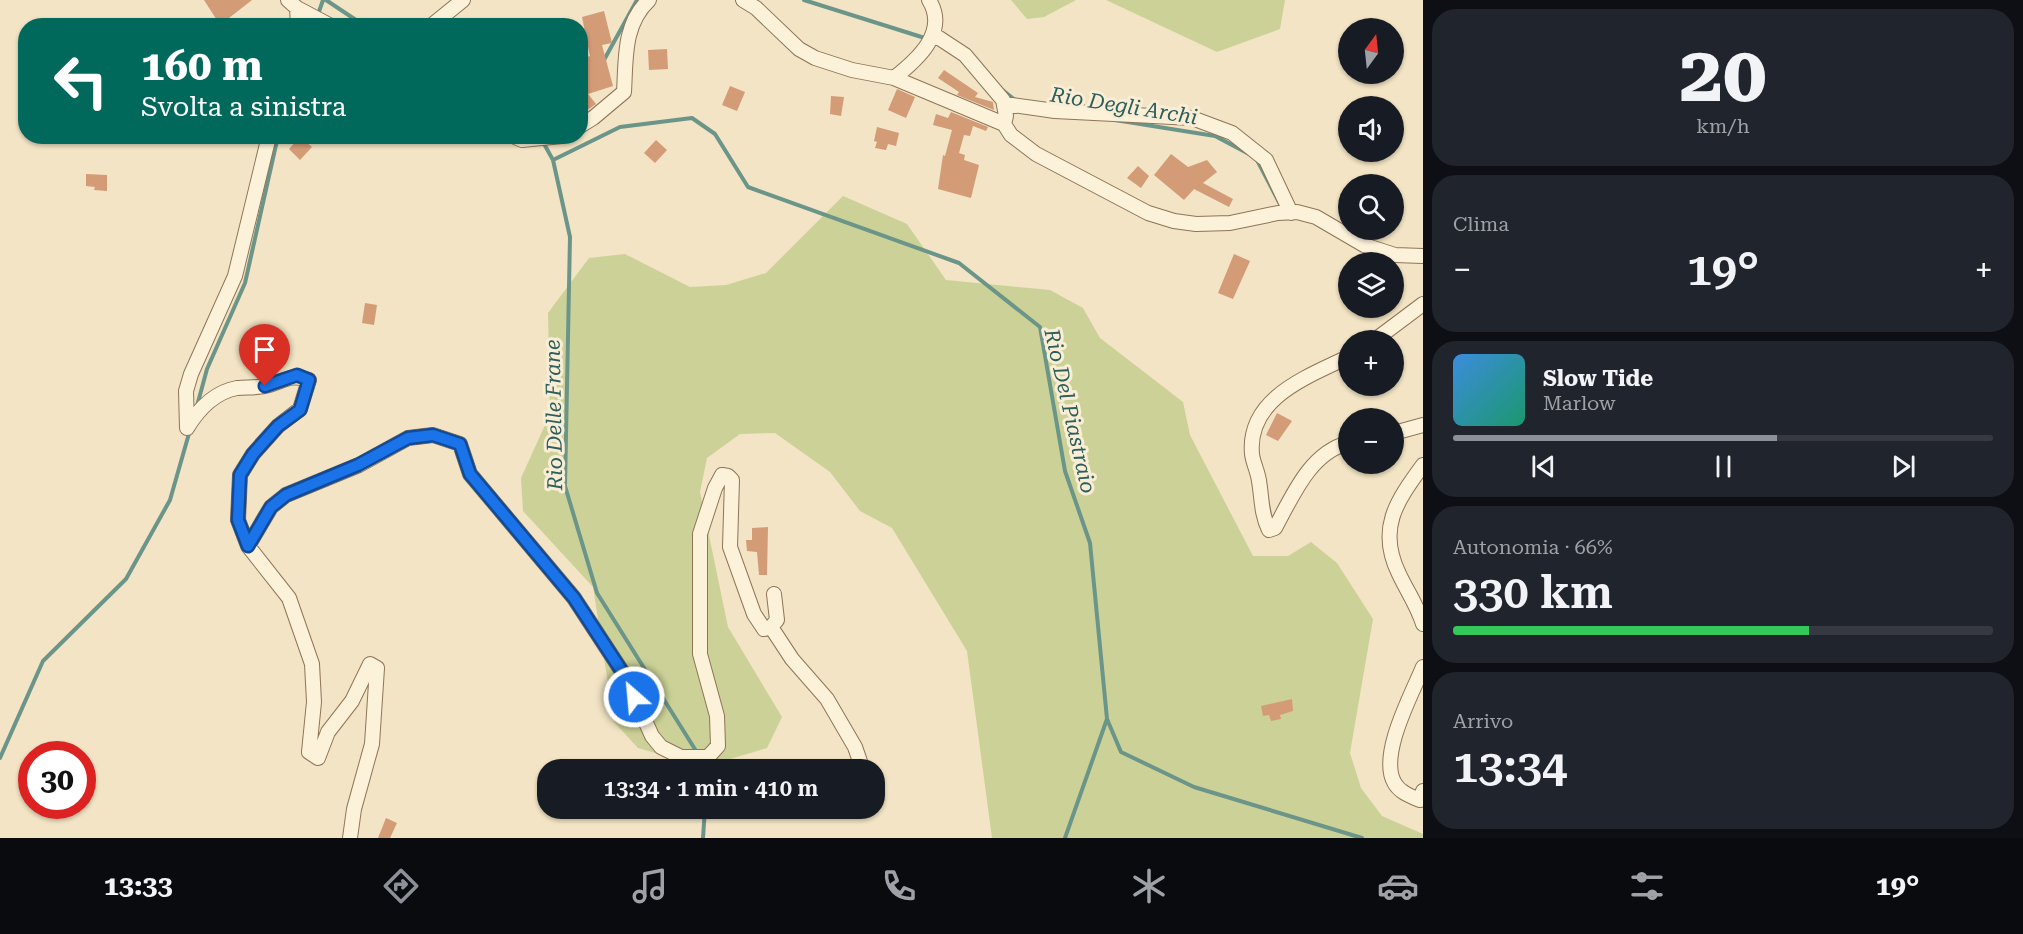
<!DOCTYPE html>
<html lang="it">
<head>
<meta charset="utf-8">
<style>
  :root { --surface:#171b24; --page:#20242c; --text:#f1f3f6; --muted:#9ea1a6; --line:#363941; --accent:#8c9099 }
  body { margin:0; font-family:"Roboto Serif",serif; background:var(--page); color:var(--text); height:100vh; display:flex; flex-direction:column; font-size:22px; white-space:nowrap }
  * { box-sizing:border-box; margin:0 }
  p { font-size:20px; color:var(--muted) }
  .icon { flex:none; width:33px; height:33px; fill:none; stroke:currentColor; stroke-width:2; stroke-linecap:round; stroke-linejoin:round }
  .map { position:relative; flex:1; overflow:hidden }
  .drawer { display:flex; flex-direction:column; gap:9px; padding:9px; background:#0d0f14; width:600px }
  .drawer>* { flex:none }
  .hud { position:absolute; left:18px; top:18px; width:570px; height:126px; border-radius:24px; box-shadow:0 2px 4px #0004; background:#00695c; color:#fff; overflow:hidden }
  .needle { width:39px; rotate:15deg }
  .buttons { position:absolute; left:1338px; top:18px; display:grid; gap:12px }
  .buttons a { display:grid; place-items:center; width:66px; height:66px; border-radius:50%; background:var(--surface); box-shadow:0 2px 4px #0004; font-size:30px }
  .speed { position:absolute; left:18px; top:741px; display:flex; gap:12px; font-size:30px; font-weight:700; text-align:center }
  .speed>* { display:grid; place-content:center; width:78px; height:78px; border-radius:50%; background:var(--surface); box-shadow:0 2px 4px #0004; line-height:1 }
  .speed .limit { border:9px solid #d22; background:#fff; color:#111 }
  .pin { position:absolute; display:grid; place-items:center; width:51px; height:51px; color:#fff; margin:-62px -26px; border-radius:50% 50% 50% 0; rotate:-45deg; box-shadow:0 0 6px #0007 }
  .pin .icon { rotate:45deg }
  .me { position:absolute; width:66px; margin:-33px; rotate:333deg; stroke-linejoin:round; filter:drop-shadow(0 0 4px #0008) }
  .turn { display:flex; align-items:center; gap:21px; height:126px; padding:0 24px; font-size:27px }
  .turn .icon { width:78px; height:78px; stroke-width:2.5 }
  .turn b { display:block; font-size:42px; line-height:51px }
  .big { font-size:45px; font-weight:600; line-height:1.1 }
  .drawer .tile { flex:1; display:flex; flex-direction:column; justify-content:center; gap:9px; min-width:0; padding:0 21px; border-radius:24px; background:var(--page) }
  .drawer .dial { align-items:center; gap:0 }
  .dial b { font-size:78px; line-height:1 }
  .song { display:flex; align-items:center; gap:18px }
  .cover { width:72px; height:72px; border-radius:9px; background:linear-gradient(135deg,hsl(210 70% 55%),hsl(160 70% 35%)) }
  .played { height:6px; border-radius:3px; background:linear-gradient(90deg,var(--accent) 60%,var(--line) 60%) }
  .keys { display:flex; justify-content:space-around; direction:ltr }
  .heat { display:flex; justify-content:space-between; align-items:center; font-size:33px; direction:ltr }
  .charge { height:9px; border-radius:4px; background:linear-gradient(90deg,#34c759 66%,var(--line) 0) }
  .trip { position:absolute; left:537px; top:759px; width:348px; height:60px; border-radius:24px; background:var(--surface); box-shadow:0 2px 4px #0004; font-weight:600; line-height:60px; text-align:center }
  .tabs { display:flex; height:96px; justify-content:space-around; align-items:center; background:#090b0e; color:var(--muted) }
  .tabs .icon { width:42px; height:42px }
  .tabs .on { color:var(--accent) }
  .tabs b { font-size:27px; color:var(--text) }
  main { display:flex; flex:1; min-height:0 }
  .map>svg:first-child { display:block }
</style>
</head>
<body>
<main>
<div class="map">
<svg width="1423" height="838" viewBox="0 0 1423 838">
  <rect width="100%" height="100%" fill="#f2e4c4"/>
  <!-- green -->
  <path fill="#ccd297" d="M 1011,0 L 1076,0 L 1044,17 L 1027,19 Z
    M 1106,0 L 1285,0 L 1280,29 L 1217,52 Z
    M 843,196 L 907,224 L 946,280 L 1050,290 L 1083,308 L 1100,338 L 1183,402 L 1190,435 L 1253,556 L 1288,556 L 1311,542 L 1337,563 L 1373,619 L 1350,753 L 1361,788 L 1382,816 L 1423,834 L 1423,838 L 992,838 L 967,651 L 892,528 L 860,511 L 830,472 L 775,433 L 740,434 L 707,458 L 700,492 L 728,627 L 782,717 L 767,748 L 703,767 L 638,748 L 614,722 L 593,587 L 523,511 L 521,478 L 550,414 L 548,313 L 589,258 L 625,254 L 690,287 L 726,285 L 766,273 Z"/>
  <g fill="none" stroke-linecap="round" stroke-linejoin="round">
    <!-- stream -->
    <path stroke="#6c958a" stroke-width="4" d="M 326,0 L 365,26
      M 804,0 L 928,39
      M 314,26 L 323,0
      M 604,60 L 637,0
      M 1000,88 L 1015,100
      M 1115,120 L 1215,136 L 1249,154
      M 543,142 L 553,160 L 570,237 L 565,486 L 597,593 L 698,754
      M 553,160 L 620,127 L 692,118 L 715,134 L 748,187 L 959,263 L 1040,327 L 1065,471 L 1090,543 L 1107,719 L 1065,838
      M 1257,160 L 1280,204
      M 197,406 L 207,369 L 245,283 L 278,136
      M 1107,719 L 1121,752 L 1194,787 L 1362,838
      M 0,758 L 43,661 L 126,579 L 170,500 L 190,430
      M 702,760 L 708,770
      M 703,838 L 705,808"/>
  </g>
  <!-- building -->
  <path fill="#d49b77" d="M 204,0 L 252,0 L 220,25 Z
    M 604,11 L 612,43 L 602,45 L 613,86 L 588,94 L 596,104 L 580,115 L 580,81 L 587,78 L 581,59 L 590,56 L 582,17 Z
    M 667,49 L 668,69 L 649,70 L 648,50 Z
    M 944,70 L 978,93 L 975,97 L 993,102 L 994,110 L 957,95 L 959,92 L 938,78 Z
    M 730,86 L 745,92 L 737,111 L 722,105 Z
    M 897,89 L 915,97 L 906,118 L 888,110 Z
    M 831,96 L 844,97 L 841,116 L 830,114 Z
    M 951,112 L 988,127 L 986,131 L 973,126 L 970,136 L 964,135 L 959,153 L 965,155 L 964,160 L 979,165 L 971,198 L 938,189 L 943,155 L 945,156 L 952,130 L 933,125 L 936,114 L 948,118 Z
    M 877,127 L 899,133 L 896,146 L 888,144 L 886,150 L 875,148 L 877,142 L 874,141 Z
    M 300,137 L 312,147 L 300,160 L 289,149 Z
    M 656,140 L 667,150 L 655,163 L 644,153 Z
    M 1171,154 L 1188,167 L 1207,160 L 1217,172 L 1203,183 L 1233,199 L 1229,207 L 1194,189 L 1184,200 L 1154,175 Z
    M 1138,166 L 1149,176 L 1141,188 L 1127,178 Z
    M 86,174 L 107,175 L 107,191 L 94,190 L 95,187 L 86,186 Z
    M 1234,254 L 1250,261 L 1233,299 L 1218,293 Z
    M 365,303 L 377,305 L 374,325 L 362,323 Z
    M 1277,413 L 1292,421 L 1278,441 L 1266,435 Z
    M 768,527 L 767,575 L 759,575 L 757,552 L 747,551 L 746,540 L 752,540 L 752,528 Z
    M 1292,699 L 1293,711 L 1280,715 L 1281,719 L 1271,721 L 1269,715 L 1263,716 L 1261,706 Z
    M 386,818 L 397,823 L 390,838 L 378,838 Z"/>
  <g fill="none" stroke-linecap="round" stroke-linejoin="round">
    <!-- minor casing -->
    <g stroke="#8f7458" stroke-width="16">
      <path id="minor" d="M 288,0 L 297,8 L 298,26
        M 743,0 L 756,8 L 799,49 L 815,58 L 852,70 L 894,78 L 1004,124
        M 297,8 L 331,26
        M 431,26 L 463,0
        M 933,34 L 965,55 L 1003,100 L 1006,116 L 1004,124 L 1011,135 L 1036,154 L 1148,213 L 1174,221 L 1196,224 L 1230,223 L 1278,213 L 1297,212 L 1316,217 L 1364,245 L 1395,255 L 1423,256
        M 894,78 C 917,60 949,32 929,0
        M 1005,104 L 1055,111 L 1192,118 L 1232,133 L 1266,160 L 1291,213
        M 580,126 L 593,118 L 624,92 C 626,60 623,24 649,0
        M 269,136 L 235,276 L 191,374 L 186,391 L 187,428 C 198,410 215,392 237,388 C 246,387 256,388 265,386 C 283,382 290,373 309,380 L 300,409 L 278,426 L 253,454 L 240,475 L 238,520 L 248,546 L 289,598 L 312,664 L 314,702 L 309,752 L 318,758 L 328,732 L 352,701 L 370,664 L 377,668 L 372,744 L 354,809 L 350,838
        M 513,136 L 522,140 L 562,136
        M 1375,340 L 1423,304
        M 1348,357 C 1307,377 1247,398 1252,454 C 1253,463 1258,472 1259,481 C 1262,498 1261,514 1269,530 L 1275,528 C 1293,495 1310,453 1348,443
        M 1394,433 L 1423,425
        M 1423,465 C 1396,502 1377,529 1399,574 C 1407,591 1418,607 1423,624
        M 248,546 L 271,507 L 286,495 L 359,465 L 408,438 L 433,435 L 460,444 L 470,474 L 574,598 L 625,676 L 652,736 L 661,747 L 681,757 L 708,757 L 718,746 L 717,716 L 700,654 L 700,534 L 715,488 L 722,475 L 728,476 L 732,480 L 730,547 L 754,614 L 764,629 L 771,627 L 777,620 L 774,594
        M 771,627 L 792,659 L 827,699 L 855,747 L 863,770
        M 1423,667 C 1412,694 1379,754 1394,782 C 1399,792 1410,796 1420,800 L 1423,791"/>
    </g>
    <!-- minor -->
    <use href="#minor" stroke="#fcf1d9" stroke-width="14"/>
  </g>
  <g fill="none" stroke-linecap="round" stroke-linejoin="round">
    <!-- route casing -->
    <g stroke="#114b97" stroke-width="15">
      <path id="route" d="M 265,386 L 297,375 L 309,380 L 300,410 L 278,426 L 253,454 L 240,475 L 238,520 L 248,546 L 271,507 L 286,495 L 358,465 L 408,438 L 433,435 L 460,444 L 470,474 L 574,598 L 625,676 L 634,697"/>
    </g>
    <!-- route -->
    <use href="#route" stroke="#1a73e8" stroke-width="10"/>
  </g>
  <g text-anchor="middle" stroke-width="6" stroke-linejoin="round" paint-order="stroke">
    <!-- water labels -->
    <g font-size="21" font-style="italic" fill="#2c5f5b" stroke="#f9eed5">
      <text transform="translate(1124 106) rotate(9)" y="7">Rio Degli Archi</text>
      <text transform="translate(1070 411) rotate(77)" y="7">Rio Del Piastraio</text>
      <text transform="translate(554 415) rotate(-91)" y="7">Rio Delle Frane</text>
    </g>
  </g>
</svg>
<div class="buttons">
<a><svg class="needle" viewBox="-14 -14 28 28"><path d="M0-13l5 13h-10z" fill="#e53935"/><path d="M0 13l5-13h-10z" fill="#9ea1a6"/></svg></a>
<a><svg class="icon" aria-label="sound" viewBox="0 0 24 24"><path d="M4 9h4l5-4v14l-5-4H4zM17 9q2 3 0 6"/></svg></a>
<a><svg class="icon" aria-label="search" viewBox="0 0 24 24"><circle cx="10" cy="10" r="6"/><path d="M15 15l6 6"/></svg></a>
<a><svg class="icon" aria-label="layers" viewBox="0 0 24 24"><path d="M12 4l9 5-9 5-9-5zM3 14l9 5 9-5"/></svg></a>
<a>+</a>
<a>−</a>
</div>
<div class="speed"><div class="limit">30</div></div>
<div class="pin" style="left:265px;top:386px;background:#d93025"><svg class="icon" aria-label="arrive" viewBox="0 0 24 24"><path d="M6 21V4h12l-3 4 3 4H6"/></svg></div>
<svg class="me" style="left:634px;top:697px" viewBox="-20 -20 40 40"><circle r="17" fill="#1a73e8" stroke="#fff" stroke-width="3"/><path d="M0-11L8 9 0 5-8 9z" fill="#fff"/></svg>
<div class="trip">13:34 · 1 min · 410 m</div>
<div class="hud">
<div class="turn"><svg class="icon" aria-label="left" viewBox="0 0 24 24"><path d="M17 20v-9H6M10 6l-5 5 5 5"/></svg><div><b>160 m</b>Svolta a sinistra</div></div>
</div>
</div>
<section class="drawer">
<div class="tile dial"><b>20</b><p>km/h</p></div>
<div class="tile"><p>Clima</p>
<div class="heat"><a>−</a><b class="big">19°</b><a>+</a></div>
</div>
<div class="tile">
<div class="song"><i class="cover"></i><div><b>Slow Tide</b><p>Marlow</p></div></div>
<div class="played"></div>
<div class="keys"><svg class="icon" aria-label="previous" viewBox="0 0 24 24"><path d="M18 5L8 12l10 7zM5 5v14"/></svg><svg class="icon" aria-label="pause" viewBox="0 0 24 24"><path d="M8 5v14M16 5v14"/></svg><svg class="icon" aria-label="next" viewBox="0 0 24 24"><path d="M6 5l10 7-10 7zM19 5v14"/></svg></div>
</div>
<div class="tile"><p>Autonomia · 66%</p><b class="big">330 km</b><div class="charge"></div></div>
<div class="tile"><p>Arrivo</p><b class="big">13:34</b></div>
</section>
</main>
<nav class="tabs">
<b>13:33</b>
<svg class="icon on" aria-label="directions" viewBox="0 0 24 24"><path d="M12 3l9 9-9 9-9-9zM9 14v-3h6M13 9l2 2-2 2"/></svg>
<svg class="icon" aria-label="music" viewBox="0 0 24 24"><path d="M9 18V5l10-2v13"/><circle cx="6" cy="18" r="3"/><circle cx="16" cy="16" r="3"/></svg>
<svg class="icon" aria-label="phone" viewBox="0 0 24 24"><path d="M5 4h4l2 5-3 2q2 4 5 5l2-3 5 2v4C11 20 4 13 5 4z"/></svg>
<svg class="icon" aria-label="climate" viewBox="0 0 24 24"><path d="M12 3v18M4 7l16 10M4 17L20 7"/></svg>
<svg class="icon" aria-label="car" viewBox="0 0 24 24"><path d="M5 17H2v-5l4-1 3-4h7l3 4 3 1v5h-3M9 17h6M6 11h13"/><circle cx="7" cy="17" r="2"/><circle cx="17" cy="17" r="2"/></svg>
<svg class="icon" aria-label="filters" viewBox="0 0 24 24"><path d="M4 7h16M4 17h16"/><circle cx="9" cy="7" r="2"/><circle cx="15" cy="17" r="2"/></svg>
<b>19°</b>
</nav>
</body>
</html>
